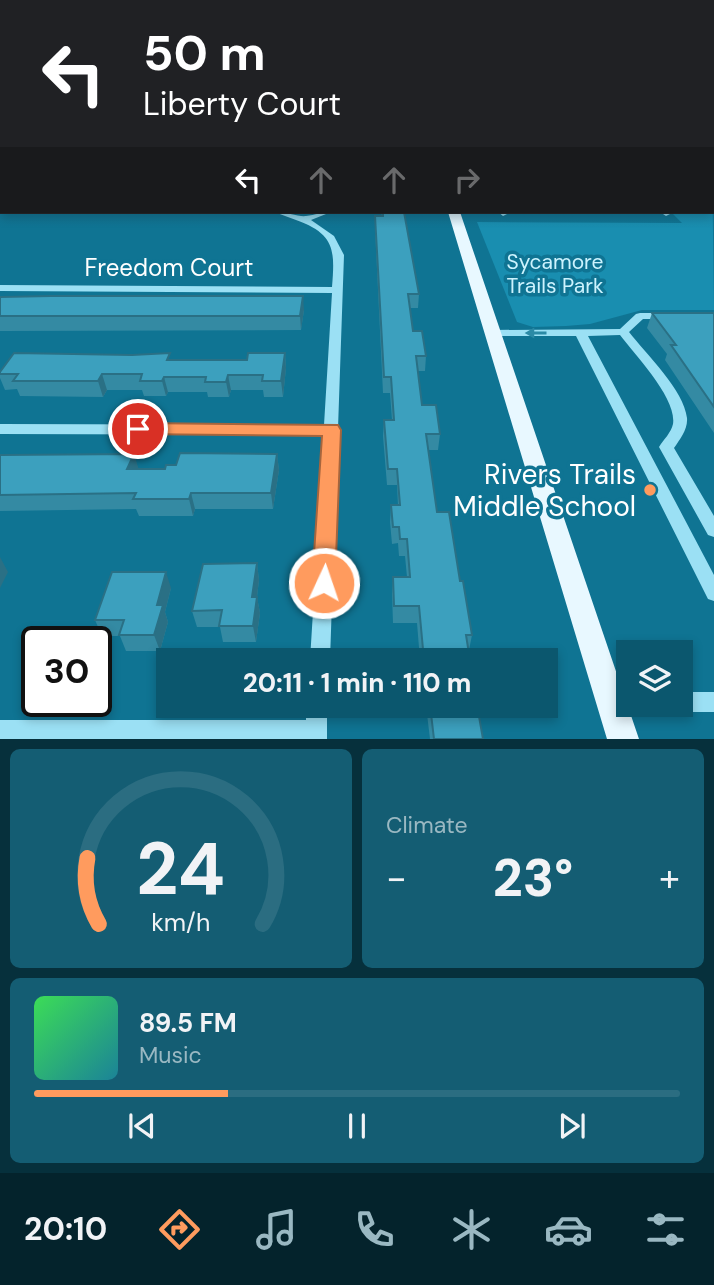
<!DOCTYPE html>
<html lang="en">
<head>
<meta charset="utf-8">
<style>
  :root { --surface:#0b576e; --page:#145d73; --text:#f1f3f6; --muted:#9ab8c2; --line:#2b6d81; --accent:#ff9b5e }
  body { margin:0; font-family:"DM Sans",sans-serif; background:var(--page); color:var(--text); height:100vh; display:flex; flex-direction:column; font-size:26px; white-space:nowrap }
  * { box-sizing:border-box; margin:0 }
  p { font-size:23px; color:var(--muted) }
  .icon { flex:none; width:38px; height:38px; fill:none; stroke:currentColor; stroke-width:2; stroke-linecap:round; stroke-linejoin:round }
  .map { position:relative; height:739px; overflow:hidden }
  .panel { display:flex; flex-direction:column; gap:10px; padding:10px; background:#06303c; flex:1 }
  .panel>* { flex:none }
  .banner { position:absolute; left:0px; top:0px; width:714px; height:214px; box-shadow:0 4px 10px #0003; background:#202124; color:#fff; overflow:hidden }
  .buttons { position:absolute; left:616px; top:640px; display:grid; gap:14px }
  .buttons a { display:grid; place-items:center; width:77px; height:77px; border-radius:0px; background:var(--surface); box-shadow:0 4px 10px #0003; font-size:35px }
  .speed { position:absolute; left:21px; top:626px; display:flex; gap:14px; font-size:35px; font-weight:700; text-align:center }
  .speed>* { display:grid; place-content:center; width:91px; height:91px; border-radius:50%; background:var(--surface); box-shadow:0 4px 10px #0003; line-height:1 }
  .speed .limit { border:4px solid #111; border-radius:10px; background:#fff; color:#111 }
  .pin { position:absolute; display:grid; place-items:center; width:60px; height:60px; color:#fff; margin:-30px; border:4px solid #fff; border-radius:50%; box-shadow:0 2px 7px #0007 }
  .me { position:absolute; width:77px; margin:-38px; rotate:3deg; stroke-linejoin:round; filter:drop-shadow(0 0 5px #0008) }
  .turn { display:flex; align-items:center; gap:24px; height:147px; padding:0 28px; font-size:32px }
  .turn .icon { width:91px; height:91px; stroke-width:2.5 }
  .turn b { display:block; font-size:49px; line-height:60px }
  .lanes { display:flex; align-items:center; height:66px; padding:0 28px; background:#0003; justify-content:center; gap:35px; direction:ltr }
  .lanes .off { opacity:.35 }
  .big { font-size:52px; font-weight:800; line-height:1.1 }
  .panel .tile { flex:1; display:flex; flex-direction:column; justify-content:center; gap:10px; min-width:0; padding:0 24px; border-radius:10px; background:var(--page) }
  .panel .dial { align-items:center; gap:0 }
  .dial svg { height:182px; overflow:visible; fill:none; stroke:var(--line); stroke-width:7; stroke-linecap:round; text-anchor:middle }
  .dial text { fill:var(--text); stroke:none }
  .song { display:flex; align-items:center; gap:21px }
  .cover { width:84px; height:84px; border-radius:10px; background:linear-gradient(135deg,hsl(130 70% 55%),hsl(190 70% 35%)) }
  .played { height:7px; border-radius:4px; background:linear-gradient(90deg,var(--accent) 30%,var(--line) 30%) }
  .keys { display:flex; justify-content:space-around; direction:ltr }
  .heat { display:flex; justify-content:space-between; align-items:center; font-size:38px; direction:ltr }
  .panel .tiles { flex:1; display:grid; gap:10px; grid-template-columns:1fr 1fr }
  .tile:last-child { grid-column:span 2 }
  .trip { position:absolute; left:156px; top:648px; width:402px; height:70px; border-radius:0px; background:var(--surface); box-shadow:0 4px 10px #0003; font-weight:800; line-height:70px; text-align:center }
  .menu { display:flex; height:112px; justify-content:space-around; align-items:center; background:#04232c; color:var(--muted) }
  .menu .icon { width:49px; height:49px }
  .menu .on { color:var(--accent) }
  .menu b { font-size:32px; color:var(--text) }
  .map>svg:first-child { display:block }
</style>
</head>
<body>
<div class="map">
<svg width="714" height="739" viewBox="0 0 714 739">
  <rect width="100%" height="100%" fill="#0f7493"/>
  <!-- green -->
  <path fill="#198eb0" d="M 712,155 L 714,310 L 642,310 L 590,324 L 566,326 L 533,327 L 517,322 L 477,222 L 682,223 L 671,212 L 712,212 Z"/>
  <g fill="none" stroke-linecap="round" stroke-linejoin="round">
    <!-- minor -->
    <path fill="#9be0f4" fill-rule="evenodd" d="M 712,147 L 714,147 L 714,151 L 712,151 Z
      M 275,212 C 286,212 299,217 306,216 C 315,215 322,212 331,212 L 311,220 L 334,236 L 344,255 L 330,660 L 310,660 L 324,435 L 0,434 L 0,424 L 324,425 L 332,293 L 0,291 L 0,285 L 332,287 C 335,250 335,234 296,220 C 289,217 281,215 275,212 Z
      M 498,212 L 506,212 L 507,214 L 503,216 Z
      M 660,212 L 668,212 L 670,214 L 666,216 Z
      M 640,313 L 668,313 L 673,316 L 668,319 L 643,319 L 629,332 C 646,354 684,390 687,418 C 688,429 680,439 674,448 L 714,516 L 714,537 L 708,535 L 659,447 C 664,439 671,433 673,424 C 677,398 635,355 620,335 L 588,336 L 714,575 L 714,601 L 708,599 L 576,336 L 492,336 L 486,333 L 492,330 L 620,329 L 636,314 Z
      M 681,692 L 714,692 L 714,712 L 681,712 L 674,709 L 672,705 L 681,705 Z
      M 306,705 L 327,705 L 327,739 L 0,739 L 0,720 L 306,720 Z"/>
    <!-- major -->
    <path fill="#e8f8ff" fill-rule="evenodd" d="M 0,124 L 2,124 L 2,130 L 0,130 Z
      M 712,126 L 714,126 L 714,132 L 712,132 Z
      M 448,212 L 460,212 L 639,739 L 607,739 Z"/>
  </g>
  <!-- wall -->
  <path fill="#348aa3" d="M 381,212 L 404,212 L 419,294 L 418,308 L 410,308 L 413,331 L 426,356 L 425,371 L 418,371 L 422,405 L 440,434 L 438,450 L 428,450 L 437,512 L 460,581 L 472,635 L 469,650 L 470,660 L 420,660 L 417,623 L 393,623 L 392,594 L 393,577 L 407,577 L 405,556 L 399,556 L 398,543 L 392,544 L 390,522 L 391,505 L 398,505 L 397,485 L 387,485 L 383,436 L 384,420 L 392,420 L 390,393 L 383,393 L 375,228 L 375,216 L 382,216 Z
    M 0,297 L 304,310 L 301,330 L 0,331 Z
    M 652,313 L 714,313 L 714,433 L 665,360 L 667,354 L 647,328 Z
    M 285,353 L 286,368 L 283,397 L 264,397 L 263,390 L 231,390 L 229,397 L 208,397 L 207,392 L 168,392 L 166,396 L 144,396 L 142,390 L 107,390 L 103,397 L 20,396 L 17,389 L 5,390 L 0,378 L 0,374 L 247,360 Z
    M 134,454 L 138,469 L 165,469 L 176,465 L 277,454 L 279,470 L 273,509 L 195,509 L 193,516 L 139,516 L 136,509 L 0,511 L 0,455 Z
    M 257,563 L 259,580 L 257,597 L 260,613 L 256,642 L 223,642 L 220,627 L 197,627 L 192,611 Z
    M 171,588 L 165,612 L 168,622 L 160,651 L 126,651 L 120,636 L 102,636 L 95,620 Z
    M 400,705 L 477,705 L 483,739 L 430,739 L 427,714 L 400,714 Z"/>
  <!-- shaded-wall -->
  <path fill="#2a7085" d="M 303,296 L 304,310 L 301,330 L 300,316 Z
    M 285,353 L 286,368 L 283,397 L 281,381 Z
    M 102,374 L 107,390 L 103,397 L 98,381 Z
    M 228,375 L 231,390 L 229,397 L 226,382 Z
    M 164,377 L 168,392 L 166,396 L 162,381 Z
    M 134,454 L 139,470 L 127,469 Z
    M 277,454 L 279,470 L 273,509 L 271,493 Z
    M 191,493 L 195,509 L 193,516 L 189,499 Z
    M 0,557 L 8,572 L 0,588 Z
    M 257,563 L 259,580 L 255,613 L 252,597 Z
    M 166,572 L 171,588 L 165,612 L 168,622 L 160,651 L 154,635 L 157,605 Z
    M 257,597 L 260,613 L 256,642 L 253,626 Z"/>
  <!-- building -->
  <path fill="#3ca0be" stroke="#2a7085" stroke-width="2" d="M 383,212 L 404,212 L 419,294 L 408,294 L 413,331 L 422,331 L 426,356 L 416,356 L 422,405 L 436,405 L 440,434 L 426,434 L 437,512 L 449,512 L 460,581 L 463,581 L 472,635 L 466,635 L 470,660 L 424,660 L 419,606 L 394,606 L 393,577 L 410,577 L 407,539 L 400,539 L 399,527 L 393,527 L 391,505 L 400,505 L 397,469 L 388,469 L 384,420 L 394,420 L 391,377 L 384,377 L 375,216 L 383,216 Z
    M 51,296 L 303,296 L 300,316 L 0,316 L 0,297 Z
    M 652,313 L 714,313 L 714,407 L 671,345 L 676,345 Z
    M 14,353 L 132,355 L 170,353 L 167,360 L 247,360 L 248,353 L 285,353 L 281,381 L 262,381 L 263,375 L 228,375 L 226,382 L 205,382 L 206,377 L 164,377 L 162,381 L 140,381 L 142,374 L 102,374 L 98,381 L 13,381 L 18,374 L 0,374 L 0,372 Z
    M 180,453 L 277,454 L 271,493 L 191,493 L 189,499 L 133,499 L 136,493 L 0,495 L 0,455 L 134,454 L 127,469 L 165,469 L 166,465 L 176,465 Z
    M 257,563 L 252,597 L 257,597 L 253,626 L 219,626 L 222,610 L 192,611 L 203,564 Z
    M 112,572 L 166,572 L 157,605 L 163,605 L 154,635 L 119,635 L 124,620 L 95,620 Z
    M 430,705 L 477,705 L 483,739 L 434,739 Z"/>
  <!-- one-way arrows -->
  <defs><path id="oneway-solid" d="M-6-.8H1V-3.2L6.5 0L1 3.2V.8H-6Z" transform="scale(1.75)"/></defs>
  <use fill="#2b8aa6" href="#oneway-solid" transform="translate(536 333) rotate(180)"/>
  <!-- sky -->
  <linearGradient id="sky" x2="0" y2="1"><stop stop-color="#084051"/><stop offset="0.54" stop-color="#317d9e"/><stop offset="1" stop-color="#317d9e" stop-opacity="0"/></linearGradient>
  <rect width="714" height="228" fill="url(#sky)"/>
  <!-- route -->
  <path fill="#ff9b5e" stroke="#a6653d" stroke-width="2" d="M 138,423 L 338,425 L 341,430 L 335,583 L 332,590 L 324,593 L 316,590 L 312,583 L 322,436 L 132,434 L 129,429 L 132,425 Z"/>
  <!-- markers -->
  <circle fill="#ff9b5e" stroke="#0f7493" stroke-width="2.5" cx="650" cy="490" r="7"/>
  <g text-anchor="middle" stroke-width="7" stroke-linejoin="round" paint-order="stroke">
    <!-- far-park labels -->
    <g font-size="21" fill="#ccf3fe" stroke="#0f7493">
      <text x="555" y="269">Sycamore<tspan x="555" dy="24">Trails Park</tspan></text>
    </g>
    <!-- street labels -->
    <g font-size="24" fill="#fff" stroke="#0f7493">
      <text x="169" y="276">Freedom Court</text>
    </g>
    <!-- near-poi labels -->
    <g font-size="28" fill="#fff" stroke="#0f7493" text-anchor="end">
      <text x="636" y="484">Rivers Trails<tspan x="636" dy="32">Middle School</tspan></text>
    </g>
  </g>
</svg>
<div class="buttons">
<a><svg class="icon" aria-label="layers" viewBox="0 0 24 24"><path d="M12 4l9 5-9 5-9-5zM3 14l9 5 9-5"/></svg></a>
</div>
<div class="speed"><div class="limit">30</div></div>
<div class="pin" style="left:138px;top:429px;background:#d93025"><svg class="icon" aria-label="arrive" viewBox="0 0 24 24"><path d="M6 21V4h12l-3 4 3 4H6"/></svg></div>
<svg class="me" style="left:324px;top:583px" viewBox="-20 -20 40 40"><circle r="17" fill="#ff9b5e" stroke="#fff" stroke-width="3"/><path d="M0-11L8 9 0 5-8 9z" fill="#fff"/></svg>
<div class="trip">20:11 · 1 min · 110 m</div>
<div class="banner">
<div class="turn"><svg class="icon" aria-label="left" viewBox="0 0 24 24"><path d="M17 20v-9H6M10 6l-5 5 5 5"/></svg><div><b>50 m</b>Liberty Court</div></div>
<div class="lanes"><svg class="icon" aria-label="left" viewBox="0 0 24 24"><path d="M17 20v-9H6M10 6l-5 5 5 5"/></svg><svg class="icon off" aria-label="ahead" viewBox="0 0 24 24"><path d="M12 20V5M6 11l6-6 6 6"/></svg><svg class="icon off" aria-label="ahead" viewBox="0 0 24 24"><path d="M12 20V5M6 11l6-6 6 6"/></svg><svg class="icon off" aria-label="right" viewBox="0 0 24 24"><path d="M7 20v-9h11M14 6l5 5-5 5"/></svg></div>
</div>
</div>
<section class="panel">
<div class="tiles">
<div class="tile dial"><svg viewBox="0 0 100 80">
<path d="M14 69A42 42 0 1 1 86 69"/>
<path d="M14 69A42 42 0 0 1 9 40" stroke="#ff9b5e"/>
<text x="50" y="56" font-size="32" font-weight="700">24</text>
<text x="50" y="72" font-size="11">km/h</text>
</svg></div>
<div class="tile"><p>Climate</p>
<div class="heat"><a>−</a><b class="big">23°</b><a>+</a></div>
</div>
<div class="tile">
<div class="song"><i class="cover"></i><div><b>89.5 FM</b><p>Music</p></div></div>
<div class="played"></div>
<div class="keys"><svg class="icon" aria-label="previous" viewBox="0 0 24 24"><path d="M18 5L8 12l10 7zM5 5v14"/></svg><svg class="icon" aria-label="pause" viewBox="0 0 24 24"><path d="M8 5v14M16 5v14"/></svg><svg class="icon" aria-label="next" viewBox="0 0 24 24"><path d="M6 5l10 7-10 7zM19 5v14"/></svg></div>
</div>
</div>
</section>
<nav class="menu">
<b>20:10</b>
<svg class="icon on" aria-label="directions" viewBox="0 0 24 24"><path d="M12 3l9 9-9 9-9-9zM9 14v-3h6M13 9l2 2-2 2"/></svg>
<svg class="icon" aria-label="music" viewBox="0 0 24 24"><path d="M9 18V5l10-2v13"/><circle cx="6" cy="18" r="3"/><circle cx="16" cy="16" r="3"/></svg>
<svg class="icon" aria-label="phone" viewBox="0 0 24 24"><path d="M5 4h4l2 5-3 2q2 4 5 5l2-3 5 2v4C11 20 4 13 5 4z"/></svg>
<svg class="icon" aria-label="climate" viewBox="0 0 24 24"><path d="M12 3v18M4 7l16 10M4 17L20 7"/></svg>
<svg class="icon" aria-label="car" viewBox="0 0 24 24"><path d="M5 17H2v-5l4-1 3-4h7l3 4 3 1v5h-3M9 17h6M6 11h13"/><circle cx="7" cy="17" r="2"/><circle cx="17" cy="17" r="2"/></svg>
<svg class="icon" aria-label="filters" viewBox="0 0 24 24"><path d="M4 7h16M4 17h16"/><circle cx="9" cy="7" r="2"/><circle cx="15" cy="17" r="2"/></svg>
</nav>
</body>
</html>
